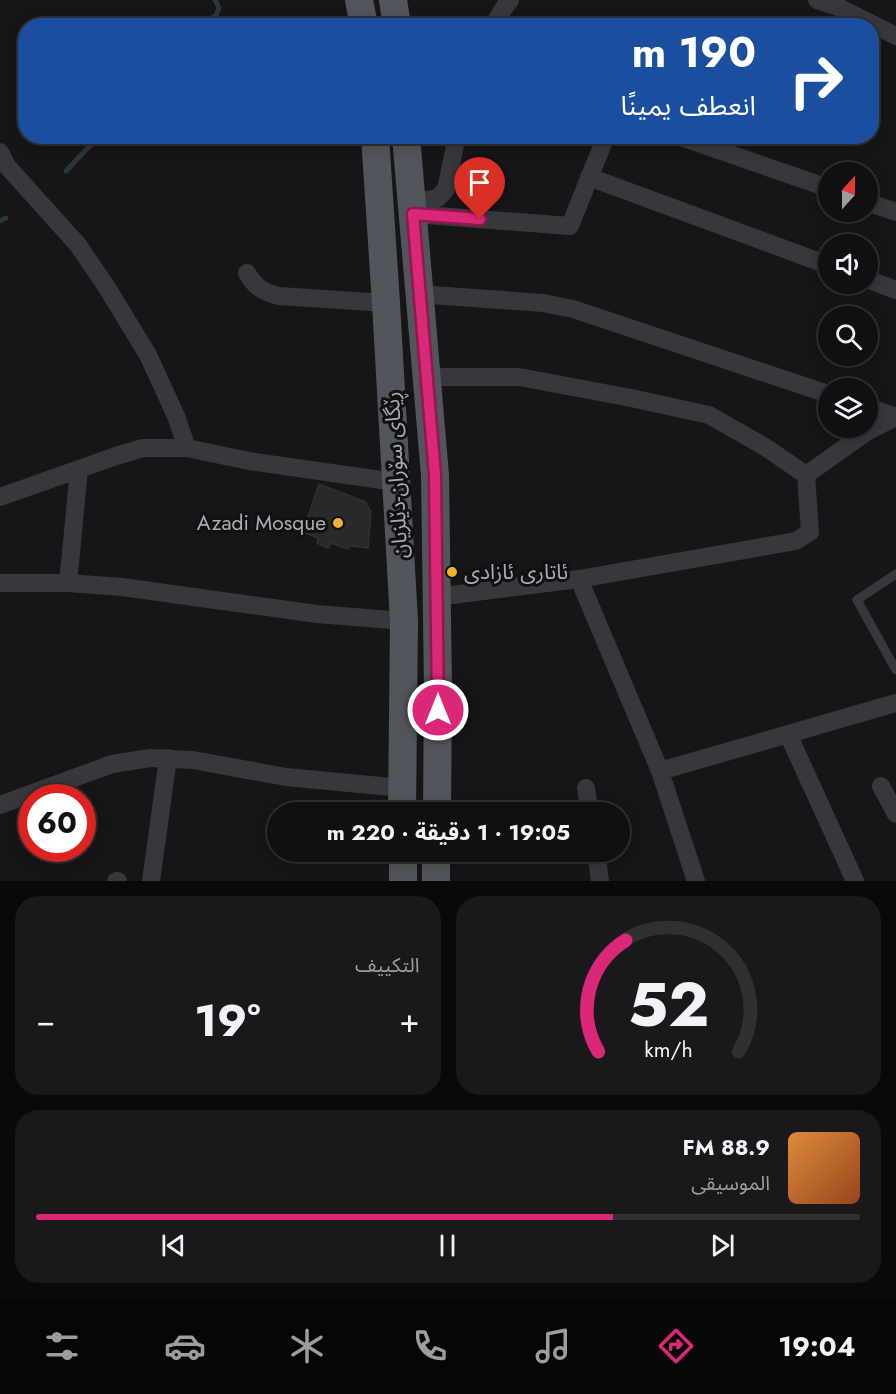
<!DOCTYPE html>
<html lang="ar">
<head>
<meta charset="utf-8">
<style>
  :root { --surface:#101012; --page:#19191b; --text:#f1f3f6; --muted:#9c9d9f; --line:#303032; --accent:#db2777 }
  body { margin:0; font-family:Jost,"Noto Sans Arabic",sans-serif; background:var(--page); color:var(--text); direction:rtl; height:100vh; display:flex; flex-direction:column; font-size:22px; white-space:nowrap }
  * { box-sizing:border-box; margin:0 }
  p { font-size:20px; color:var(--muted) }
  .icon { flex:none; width:33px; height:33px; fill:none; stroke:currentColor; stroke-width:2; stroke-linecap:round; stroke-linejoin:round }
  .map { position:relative; height:881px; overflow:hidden; direction:ltr }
  .sheet { display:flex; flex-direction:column; gap:15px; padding:15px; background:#09090a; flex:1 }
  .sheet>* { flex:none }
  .banner { position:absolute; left:18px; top:18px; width:861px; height:126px; border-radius:24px; box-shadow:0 3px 15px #0003,0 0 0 2px var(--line); direction:rtl; background:#1a4fa0; color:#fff; overflow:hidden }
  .needle { width:39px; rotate:21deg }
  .controls { position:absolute; left:818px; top:162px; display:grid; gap:12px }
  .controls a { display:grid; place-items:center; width:60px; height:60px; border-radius:50%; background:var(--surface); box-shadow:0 3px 15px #0003,0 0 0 2px var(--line); font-size:30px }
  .speed { position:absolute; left:18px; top:784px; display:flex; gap:12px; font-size:30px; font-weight:700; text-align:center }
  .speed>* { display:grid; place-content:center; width:78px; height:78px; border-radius:50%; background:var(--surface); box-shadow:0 3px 15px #0003,0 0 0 2px var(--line); line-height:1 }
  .speed .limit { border:9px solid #d22; background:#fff; color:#111 }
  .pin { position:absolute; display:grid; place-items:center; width:51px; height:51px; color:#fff; margin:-62px -26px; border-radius:50% 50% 50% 0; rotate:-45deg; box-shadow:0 0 6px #0007 }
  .pin .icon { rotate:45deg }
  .me { position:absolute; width:66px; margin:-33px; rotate:0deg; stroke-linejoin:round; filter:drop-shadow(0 0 4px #0008) }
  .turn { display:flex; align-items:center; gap:21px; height:126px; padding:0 24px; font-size:27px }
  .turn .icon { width:78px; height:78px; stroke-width:2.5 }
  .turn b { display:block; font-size:42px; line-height:51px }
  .big { font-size:45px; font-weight:700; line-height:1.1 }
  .sheet .tile { flex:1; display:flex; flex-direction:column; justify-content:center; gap:9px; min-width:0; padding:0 21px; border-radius:24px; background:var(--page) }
  .sheet .dial { align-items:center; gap:0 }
  .dial svg { height:156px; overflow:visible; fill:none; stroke:var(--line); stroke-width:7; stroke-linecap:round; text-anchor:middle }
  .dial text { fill:var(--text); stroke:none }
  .song { display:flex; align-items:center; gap:18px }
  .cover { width:72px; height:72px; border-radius:9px; background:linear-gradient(135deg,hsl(30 70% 55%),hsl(20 70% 35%)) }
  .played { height:6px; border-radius:3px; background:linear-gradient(90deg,var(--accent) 70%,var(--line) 70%) }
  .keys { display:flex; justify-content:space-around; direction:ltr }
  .heat { display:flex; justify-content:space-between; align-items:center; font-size:33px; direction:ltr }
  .sheet .tiles { flex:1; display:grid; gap:15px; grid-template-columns:1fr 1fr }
  .tile:last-child { grid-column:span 2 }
  .trip { position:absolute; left:267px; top:802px; width:363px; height:60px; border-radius:30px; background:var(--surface); box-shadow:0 3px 15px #0003,0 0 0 2px var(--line); font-weight:700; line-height:60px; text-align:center; direction:rtl }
  .tab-bar { display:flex; height:96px; justify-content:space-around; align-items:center; background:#060607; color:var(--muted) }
  .tab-bar .icon { width:42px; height:42px }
  .tab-bar .selected { color:var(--accent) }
  .tab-bar b { font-size:27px; color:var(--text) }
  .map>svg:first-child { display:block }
</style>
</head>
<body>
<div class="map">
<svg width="896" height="881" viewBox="0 0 896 881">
  <rect width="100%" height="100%" fill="#161618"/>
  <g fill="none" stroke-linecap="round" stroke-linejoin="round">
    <!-- stream -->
    <path stroke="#2c353c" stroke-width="5" d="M 201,26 L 216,15 L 219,8 L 215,0
      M 66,171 L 99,136
      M 0,221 L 6,218"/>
  </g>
  <!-- building -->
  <path fill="#29292c" stroke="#303034" stroke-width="1.5" d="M 319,484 L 366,502 L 371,513 L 368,548 L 350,546 L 348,549 L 331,543 L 328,548 L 317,543 L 318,538 L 303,532 Z"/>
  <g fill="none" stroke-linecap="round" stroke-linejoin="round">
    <!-- lane -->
    <path stroke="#37383d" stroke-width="9" d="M 896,574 L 857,600 L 896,670"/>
    <!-- street -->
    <path stroke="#37383d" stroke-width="18" d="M 817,0 L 838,7 L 896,36
      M 494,26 L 501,12 L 510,0
      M 678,136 L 828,188
      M 0,152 L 7,166 L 78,245 L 106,286 L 148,355 L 176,416 L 187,448
      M 589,177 L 828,265
      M 867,202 L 896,212
      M 411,203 L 438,198 L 446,189 L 457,136
      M 413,214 L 570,226 L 606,136
      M 247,273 C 255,287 263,292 279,296 L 386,303
      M 867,279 L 896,290
      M 418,294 L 543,303 L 573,309 L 828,394
      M 428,377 L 519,377 L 631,398 L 709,415 L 765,447 L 806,475
      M 867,407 L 894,416
      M 0,497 L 116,456 L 143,448 L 187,448 L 249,461 L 395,482
      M 579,579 L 660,771 L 696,881
      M 0,583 L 68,583 L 122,587 L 317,614 L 404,621
      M 68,583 L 79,470
      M 436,597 L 579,579 L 796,541 L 810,532 L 806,475 L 868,431 L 896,417
      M 788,734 L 855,881
      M 660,771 L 896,703
      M 881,786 L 896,814
      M 586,788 L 590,813
      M 0,805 L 112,764 L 150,758 L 193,760 L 286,777 L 402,788
      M 596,852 L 600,881
      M 116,881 L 118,881
      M 151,881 L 168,758"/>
    <!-- primary -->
    <path stroke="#53555c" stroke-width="28" d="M 359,0 L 364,26
      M 393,0 L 397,26
      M 375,136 L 386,303 L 404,621 L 402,813
      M 406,136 L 435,475 L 438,689 L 437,813
      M 403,852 L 403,881
      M 436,881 L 436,852"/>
  </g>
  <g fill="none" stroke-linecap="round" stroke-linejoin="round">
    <!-- route casing -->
    <g stroke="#8e194d" stroke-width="15">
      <path id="route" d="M 438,710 L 435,475 L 413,214 L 480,219"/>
    </g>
    <!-- route -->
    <use href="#route" stroke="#db2777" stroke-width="10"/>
  </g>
  <!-- markers -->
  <g fill="#f2b134" stroke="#111113" stroke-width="2">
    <circle cx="338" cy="523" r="6"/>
    <circle cx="452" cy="572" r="6"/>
  </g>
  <g text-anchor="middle" stroke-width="6" stroke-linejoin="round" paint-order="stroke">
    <!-- street labels -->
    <g font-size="21" fill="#a8adb8" stroke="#111113">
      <text transform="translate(396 475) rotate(-93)" y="7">ڕێگای سۆران-دێلزیان</text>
    </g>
    <!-- poi labels -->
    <g font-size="21" fill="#a8adb8" stroke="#111113" text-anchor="end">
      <text x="326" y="530">Azadi Mosque</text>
      <text x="464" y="579" text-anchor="start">ئاتاری ئازادی</text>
    </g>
  </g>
</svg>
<div class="controls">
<a><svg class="needle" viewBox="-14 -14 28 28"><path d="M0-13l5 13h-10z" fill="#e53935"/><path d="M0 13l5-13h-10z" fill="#9c9d9f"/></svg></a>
<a><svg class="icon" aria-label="sound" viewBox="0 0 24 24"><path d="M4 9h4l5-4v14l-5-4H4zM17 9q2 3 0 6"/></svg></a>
<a><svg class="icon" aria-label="search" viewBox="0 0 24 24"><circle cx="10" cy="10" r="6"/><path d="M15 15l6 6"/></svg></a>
<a><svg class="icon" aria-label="layers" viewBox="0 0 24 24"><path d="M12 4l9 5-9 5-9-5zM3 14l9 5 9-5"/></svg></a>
</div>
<div class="speed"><div class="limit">60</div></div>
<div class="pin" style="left:480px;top:219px;background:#d93025"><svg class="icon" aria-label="arrive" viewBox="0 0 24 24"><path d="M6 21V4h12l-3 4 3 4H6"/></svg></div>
<svg class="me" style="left:438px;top:710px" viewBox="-20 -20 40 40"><circle r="17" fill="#db2777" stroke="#fff" stroke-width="3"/><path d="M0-11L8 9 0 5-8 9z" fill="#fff"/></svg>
<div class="trip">19:05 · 1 دقيقة · 220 m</div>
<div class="banner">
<div class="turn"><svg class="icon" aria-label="right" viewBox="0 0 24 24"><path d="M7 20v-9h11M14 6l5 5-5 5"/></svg><div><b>190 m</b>انعطف يمينًا</div></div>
</div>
</div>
<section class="sheet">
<div class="tiles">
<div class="tile dial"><svg viewBox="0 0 100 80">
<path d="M14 69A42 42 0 1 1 86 69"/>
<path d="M14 69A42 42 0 0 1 28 12" stroke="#db2777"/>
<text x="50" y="56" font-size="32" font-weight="700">52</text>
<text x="50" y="72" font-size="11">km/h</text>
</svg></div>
<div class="tile"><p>التكييف</p>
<div class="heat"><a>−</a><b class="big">19°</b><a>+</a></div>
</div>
<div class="tile">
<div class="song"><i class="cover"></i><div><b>88.9 FM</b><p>الموسيقى</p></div></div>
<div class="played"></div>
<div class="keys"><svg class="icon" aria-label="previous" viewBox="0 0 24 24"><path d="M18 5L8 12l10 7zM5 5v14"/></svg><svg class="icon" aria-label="pause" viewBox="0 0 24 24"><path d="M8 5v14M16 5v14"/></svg><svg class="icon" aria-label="next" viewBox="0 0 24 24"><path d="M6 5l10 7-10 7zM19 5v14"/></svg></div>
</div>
</div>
</section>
<nav class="tab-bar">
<b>19:04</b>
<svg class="icon selected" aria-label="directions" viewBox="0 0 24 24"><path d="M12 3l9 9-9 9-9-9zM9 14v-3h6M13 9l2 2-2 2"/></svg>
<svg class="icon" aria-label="music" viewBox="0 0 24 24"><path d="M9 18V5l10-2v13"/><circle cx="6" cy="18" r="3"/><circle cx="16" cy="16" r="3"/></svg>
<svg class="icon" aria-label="phone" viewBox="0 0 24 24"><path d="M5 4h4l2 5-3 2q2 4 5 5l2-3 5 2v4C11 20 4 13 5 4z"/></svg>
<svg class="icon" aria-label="climate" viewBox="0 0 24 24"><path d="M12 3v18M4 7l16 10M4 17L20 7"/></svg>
<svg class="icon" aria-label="car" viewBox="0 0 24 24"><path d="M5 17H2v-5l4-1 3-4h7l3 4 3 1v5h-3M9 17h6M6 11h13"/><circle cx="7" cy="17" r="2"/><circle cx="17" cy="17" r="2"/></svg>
<svg class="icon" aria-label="filters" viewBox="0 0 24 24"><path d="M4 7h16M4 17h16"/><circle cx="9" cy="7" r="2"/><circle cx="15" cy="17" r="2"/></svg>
</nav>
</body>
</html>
